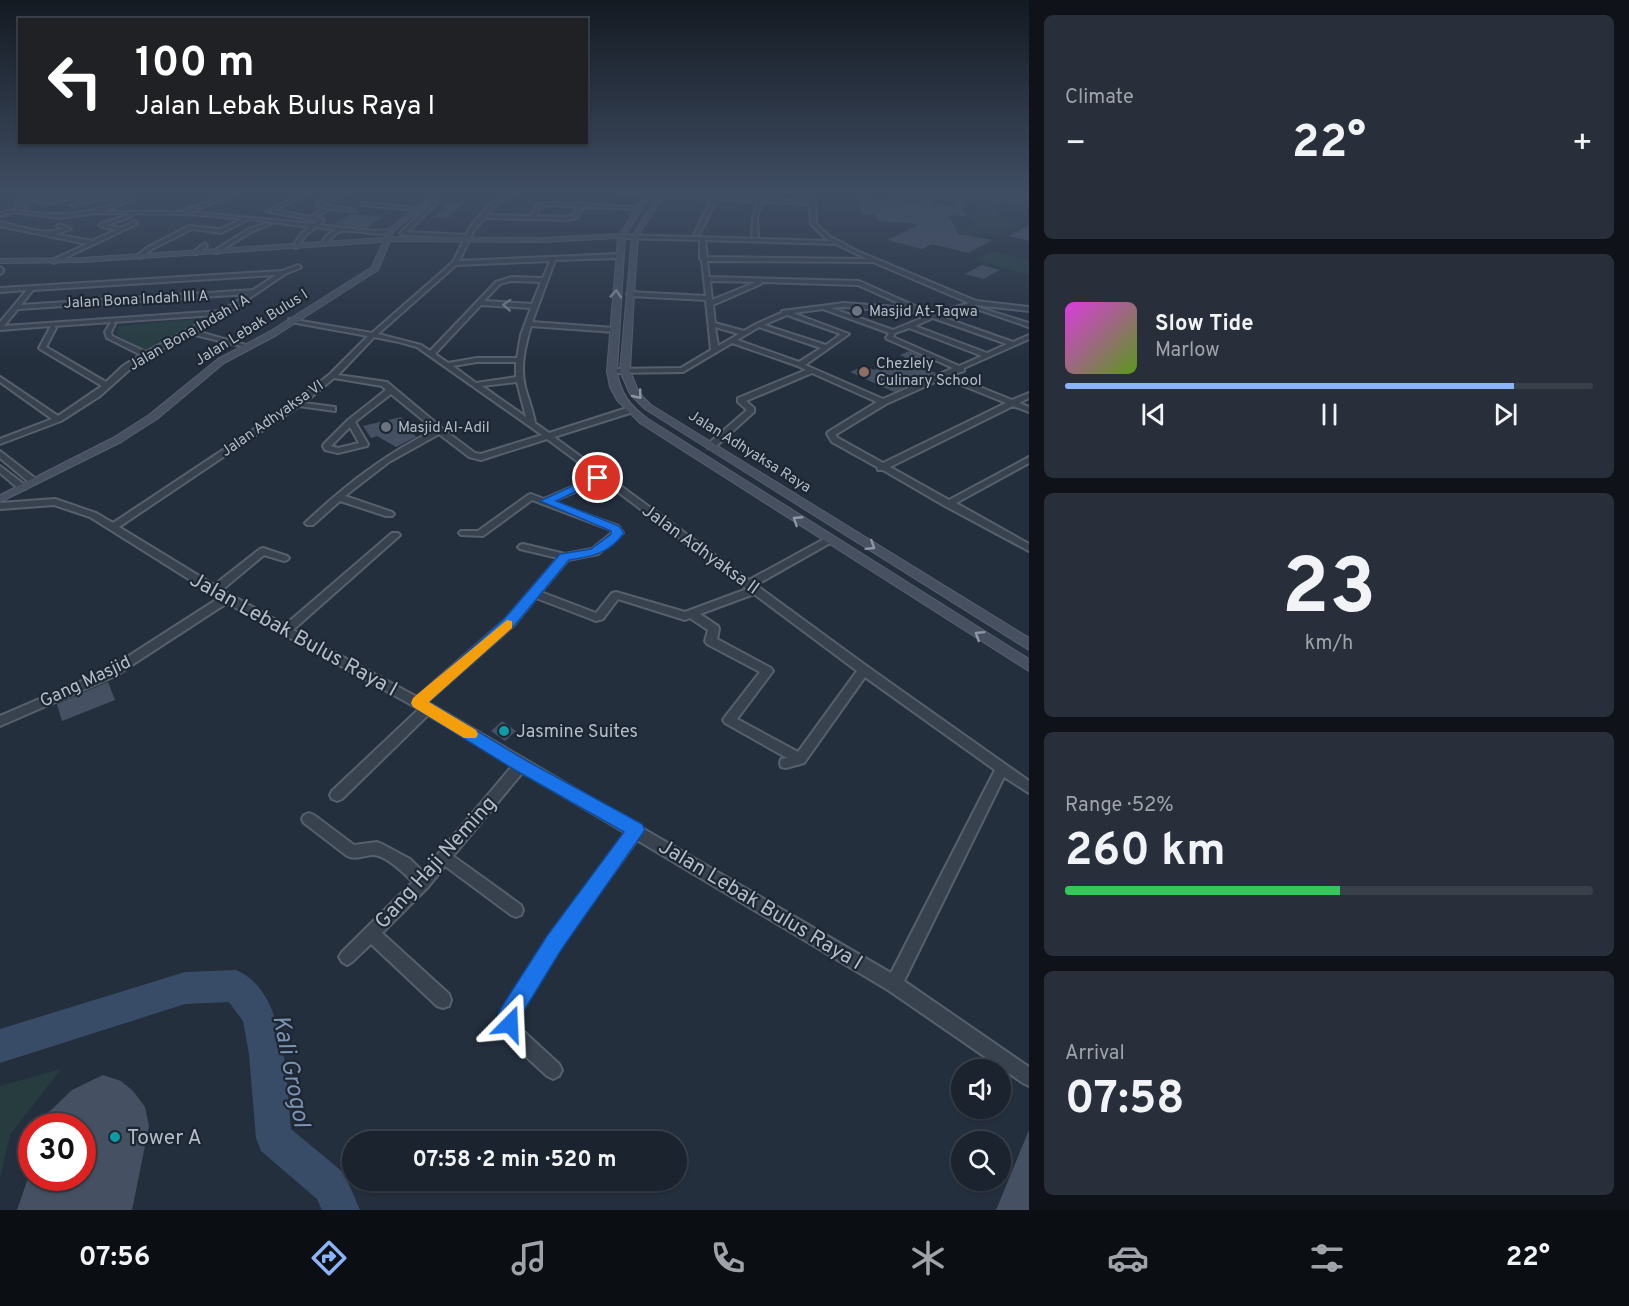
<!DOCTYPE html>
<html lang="en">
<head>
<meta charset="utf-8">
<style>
  :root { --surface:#1b232e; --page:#282f3a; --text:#f1f3f6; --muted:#a0a4aa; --line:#39404a; --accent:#8ab4f8 }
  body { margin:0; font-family:Overpass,sans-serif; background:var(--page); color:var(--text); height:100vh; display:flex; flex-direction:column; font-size:22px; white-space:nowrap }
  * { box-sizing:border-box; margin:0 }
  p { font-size:20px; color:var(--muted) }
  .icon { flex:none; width:33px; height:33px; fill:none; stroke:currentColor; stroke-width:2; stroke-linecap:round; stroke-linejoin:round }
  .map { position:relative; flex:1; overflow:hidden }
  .panel { display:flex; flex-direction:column; gap:15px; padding:15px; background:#0f1319; width:600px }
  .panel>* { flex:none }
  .top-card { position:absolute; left:18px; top:18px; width:570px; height:126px; border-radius:0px; box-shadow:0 2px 4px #0004,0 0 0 2px var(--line); background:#202124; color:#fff; overflow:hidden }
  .fabs { position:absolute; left:951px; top:1059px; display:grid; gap:12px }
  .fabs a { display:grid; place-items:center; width:60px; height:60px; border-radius:50%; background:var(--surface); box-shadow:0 2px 4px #0004,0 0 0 2px var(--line); font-size:30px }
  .speed { position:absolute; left:18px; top:1113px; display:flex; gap:12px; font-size:30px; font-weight:700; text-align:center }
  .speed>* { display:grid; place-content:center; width:78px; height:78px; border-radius:50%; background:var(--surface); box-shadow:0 2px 4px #0004,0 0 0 2px var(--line); line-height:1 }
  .speed .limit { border:9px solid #d22; background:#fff; color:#111 }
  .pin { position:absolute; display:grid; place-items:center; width:51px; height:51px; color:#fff; margin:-26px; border:3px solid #fff; border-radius:50%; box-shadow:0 2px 6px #0007 }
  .me { position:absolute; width:66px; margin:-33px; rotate:21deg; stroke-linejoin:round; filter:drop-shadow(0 0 4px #0008) }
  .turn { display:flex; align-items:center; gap:21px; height:126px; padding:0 18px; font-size:27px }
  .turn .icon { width:78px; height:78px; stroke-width:2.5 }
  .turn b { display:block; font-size:42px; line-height:51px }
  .big { font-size:45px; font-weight:700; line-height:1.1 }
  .panel .card { flex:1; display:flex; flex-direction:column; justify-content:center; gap:9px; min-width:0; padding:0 21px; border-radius:9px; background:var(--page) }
  .panel .dial { align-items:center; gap:0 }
  .dial b { font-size:78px; line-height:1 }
  .song { display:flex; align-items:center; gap:18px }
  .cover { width:72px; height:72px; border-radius:9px; background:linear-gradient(135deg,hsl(300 70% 55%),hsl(90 70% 35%)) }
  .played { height:6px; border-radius:3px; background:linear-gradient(90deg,var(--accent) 85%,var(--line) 85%) }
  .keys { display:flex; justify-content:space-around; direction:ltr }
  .heat { display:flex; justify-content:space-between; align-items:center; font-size:33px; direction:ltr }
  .charge { height:9px; border-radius:4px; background:linear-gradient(90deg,#34c759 52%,var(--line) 0) }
  .trip { position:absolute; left:342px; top:1131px; width:345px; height:60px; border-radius:30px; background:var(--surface); box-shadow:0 2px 4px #0004,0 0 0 2px var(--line); font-weight:700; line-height:60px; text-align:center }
  .dock { display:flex; height:96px; justify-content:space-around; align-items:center; background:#0b0e12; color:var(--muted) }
  .dock .icon { width:42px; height:42px }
  .dock .active { color:var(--accent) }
  .dock b { font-size:27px; color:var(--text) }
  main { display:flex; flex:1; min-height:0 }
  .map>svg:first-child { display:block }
</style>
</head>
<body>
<main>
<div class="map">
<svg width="1029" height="1210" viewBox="0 0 1029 1210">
  <rect width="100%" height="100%" fill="#242f3e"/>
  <!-- green -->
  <path fill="#263c3f" d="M 971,194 L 1029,199 L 1029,206 L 992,204 L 1000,216 L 1019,223 C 992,245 972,231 939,230 L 936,226 L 965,227 L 975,223 L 971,214 L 977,210 L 971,200 L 951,199 L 953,205 L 937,203 L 934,198 L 916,197 L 916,203 L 891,201 L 888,195 Z
    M 992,251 L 1029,260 L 1029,275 L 974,260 Z
    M 206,318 L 146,351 L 117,335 L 118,326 Z
    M 61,1069 L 10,1135 L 0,1179 L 0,1086 Z"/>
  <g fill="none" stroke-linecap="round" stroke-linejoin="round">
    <!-- river -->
    <path fill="#394c67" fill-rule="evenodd" d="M 236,970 C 287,991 286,1081 291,1129 L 344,1173 L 360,1210 L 322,1210 L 317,1199 L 261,1151 L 256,1138 L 249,1054 L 243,1021 L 229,1002 L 185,1004 L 0,1063 L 0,1029 L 185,972 Z"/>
  </g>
  <!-- building -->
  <path fill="#455162" d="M 858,198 L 919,203 L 917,198 L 932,199 L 935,204 L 956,206 L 952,199 L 963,199 L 968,208 L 962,208 L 967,216 L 949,215 L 958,234 L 993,240 L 968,253 L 932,244 L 922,249 L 887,240 L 920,224 L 877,221 L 876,215 L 862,214 Z
    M 451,201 L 464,202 L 447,218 L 433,217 Z
    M 351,214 L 382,217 L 367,228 L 334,224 Z
    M 1029,225 L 1029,241 L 1009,236 Z
    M 982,265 L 1000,270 L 984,279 L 965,274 Z
    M 909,351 L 934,362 L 921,367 L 936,373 L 894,392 L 850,372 L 864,366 L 874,370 L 905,357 L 900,355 Z
    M 401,417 L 416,437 L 396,447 L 377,436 L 371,438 L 363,426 Z
    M 108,682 L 115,700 L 62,721 L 57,704 Z
    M 502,721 L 516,731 L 505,741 L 491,731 Z
    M 103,1075 L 121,1081 L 133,1091 L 145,1107 L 149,1126 L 132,1210 L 17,1210 L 28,1178 L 82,1178 L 82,1126 L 40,1126 L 48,1113 L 72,1090 Z
    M 1029,1130 L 1029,1210 L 996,1210 Z"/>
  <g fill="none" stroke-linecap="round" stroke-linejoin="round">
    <!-- street casing -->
    <g stroke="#565f6c" stroke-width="4">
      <path id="street" d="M 47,194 L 53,194 L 22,204 L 26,208 L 20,211 C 57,218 90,214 125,200 L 120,197 L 101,201 L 99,200 L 120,195 L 131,200 L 103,212 L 185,212 L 185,210 L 231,194 L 236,194 L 190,212 L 314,224 L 318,221 L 266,211 L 305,194 L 310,194 L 273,210 L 310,217 L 325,208 L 317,206 L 317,204 L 340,194 L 345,194 L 324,205 L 353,209 L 355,211 L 330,209 L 315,217 L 324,220 L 319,225 L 373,231 L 390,230 L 393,232 C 376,238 351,227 339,232 C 333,235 330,240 325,245 L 322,243 L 326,236 L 336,230 L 316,227 L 305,236 L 296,248 L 293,246 L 301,234 L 310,227 L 249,219 L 221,233 L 192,229 L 152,249 L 140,258 L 138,257 L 138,255 L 148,247 L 189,226 L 220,229 L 242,219 L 190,214 L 96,213 L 59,218 L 14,212 L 0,216 L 0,213 L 20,208 L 16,203 Z
        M 509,194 L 514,194 L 498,203 L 487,215 L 531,216 L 536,205 L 550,203 L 580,204 L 582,203 L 584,204 L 641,208 L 639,209 L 583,207 L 578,217 L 568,220 L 485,218 L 474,230 L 459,261 L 619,254 L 622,256 L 619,258 L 555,260 L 532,322 L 614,328 L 617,330 L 614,332 L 531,326 C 525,346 520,366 525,387 C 528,399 533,410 535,423 L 549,433 L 627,408 L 633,408 L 633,412 L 554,437 L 749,580 L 826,538 L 832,538 L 834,540 L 832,542 L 756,585 L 868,667 L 1029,781 L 1029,793 L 1004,777 L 904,981 L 1029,1067 L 1029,1086 L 1023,1083 L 888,990 L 637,840 L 559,948 L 518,1016 L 521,1029 L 559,1064 L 562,1070 L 559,1076 L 553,1079 L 547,1076 L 508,1040 L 501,1015 L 549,938 L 626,833 L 523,772 L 453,856 L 521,905 L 523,910 L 521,915 L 516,917 L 511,915 L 445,866 L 428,887 L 382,933 L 449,994 L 451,1000 L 449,1006 L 443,1008 L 437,1006 L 371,944 L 352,962 L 347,965 L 342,962 L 339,957 L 342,952 L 413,882 C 404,873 385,854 372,855 C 363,856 355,860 347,856 L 304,823 L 302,819 L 304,815 L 309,813 L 314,815 L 354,845 L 377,842 L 382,844 L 410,859 L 423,872 L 513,765 L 428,715 L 342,799 L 337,801 L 332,799 L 330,795 L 332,791 L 419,709 L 227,603 L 115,676 L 0,726 L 0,716 L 107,670 L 219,598 L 90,517 L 54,505 L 0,509 L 0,503 L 55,499 L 96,513 L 113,523 L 295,402 L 330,374 L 368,336 L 291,322 L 289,321 L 289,319 L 372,333 L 453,262 L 465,238 L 403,235 L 400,233 L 432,203 L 425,202 L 425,200 L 438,202 L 407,232 L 466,235 C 475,217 491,202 509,194 ZM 550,205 L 578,207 L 574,215 L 567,217 L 536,216 L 540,207 ZM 550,261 L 543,278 L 511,277 L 496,282 L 430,351 L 421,345 L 378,334 L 456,265 ZM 511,281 L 541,282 L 532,304 L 484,301 L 500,284 ZM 481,305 L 531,308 L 521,335 L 517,358 L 477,358 L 448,363 L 435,354 ZM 374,337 L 399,342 L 417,347 L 542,435 L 481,454 L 475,453 L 443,429 L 387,382 L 338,375 ZM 477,362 L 516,362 L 516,377 L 476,383 L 453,366 ZM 334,378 L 382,386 L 386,390 L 348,420 L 324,444 L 323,446 L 325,450 L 338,453 L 367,446 L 368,444 L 355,422 L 391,394 L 435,430 C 386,453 346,485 307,521 L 305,523 L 307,525 L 313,525 L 340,501 L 386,516 L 392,516 L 394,514 L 392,512 L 345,496 L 389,462 L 439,434 L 469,457 L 481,460 L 547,439 L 597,476 L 544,499 L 531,494 L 528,495 L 478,531 L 461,531 L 459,533 L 461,535 L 483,536 L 532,500 L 611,530 L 613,532 L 592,549 L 565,554 L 523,544 L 520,545 L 518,547 L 520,549 L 558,558 L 506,619 L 417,697 L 293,630 L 398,537 L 400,535 L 398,533 L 392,533 L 285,625 L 222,590 L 264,555 L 284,561 L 287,560 L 289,558 L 287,556 L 263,548 L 260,549 L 214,585 L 119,527 L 299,406 L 335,411 L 335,407 L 304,403 ZM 517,382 L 526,417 L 482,386 ZM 350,427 L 359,443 L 338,448 L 331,446 ZM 602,480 L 747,589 L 685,612 L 616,592 L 612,593 L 596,613 L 541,592 L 568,560 L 598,554 L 623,533 L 618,526 L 552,502 ZM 754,594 L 857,671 L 798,752 L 737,719 L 773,671 L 771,668 L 717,639 L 719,629 L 718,626 L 700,614 ZM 536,598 L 596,621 L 603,619 L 618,599 L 685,620 L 690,618 L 708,630 L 705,641 L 707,644 L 760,672 L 725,717 L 723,720 L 725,723 L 787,758 L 781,759 L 780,763 L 781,767 L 786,768 L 804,763 L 865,677 L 995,770 L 891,973 L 642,828 L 641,826 L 635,824 L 427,702 L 514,625 Z
        M 621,194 L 647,194 L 649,195 L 647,196 Z
        M 661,194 L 810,201 L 810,194 L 814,194 L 816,224 L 829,236 L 857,251 L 976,301 L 1029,307 L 1029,311 L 975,305 L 939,316 L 1013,342 L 1029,335 L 1029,339 L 964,368 L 964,371 L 950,375 L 1012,400 L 1029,393 L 1029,398 L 1019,403 L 1029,407 L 1029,412 L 1013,406 L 890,467 L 949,500 L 1029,457 L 1029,463 L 956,503 L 1029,544 L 1029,551 L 945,506 L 883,470 L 878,470 L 877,467 L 832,442 L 827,434 L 828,432 L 877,402 L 812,373 L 746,401 L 754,408 L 754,412 L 714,448 L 708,448 L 708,444 L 747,410 L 738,402 L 738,398 L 806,370 L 798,366 L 732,343 L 683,372 L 609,373 L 608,371 L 612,369 L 681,368 L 711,350 L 706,300 L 630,296 L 627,294 L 630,292 L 706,296 L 702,260 L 700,259 L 700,240 L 622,238 L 620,235 L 831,241 L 825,238 L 811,224 L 810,204 L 762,202 L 757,218 L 758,236 L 755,238 L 752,236 L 753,218 L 757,202 L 717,199 L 699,234 L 694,235 L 712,199 L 659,196 ZM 705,240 L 836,244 L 867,259 L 707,257 ZM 707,261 L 873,262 L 969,303 L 933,314 L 859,281 L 709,277 ZM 710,281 L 756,282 L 712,300 ZM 761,282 L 858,285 L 909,308 L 844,303 L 782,311 L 781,313 L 756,324 L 744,331 L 715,323 L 713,305 L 761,284 ZM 844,307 L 919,313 L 927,316 L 893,330 L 831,308 ZM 823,309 L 889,333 L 886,338 L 887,339 L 953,368 L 883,399 L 805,365 L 849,334 L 793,313 ZM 787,315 L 841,334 L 826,345 L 764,325 ZM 933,318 L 1007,344 L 987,353 L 915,326 ZM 715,327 L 739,334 L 718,346 ZM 759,327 L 821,348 L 799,362 L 737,340 ZM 909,328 L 982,356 L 959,366 L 893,337 L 895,333 ZM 944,378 L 1006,403 L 883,463 L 838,438 L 835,435 L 886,404 Z
        M 81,195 L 83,197 L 42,204 L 40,203 Z
        M 95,198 L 97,200 L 73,206 L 71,205 Z
        M 364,203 L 417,208 L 419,209 L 417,210 L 362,205 Z
        M 129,215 L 131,217 L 107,225 L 120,228 L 135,221 L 137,224 L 54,263 L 52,262 L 52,260 L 87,244 L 0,226 L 0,222 C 21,226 41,236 63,229 L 57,226 L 60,224 L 71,229 L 55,234 L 92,241 L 116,230 L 100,226 L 100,224 Z
        M 266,223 L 271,224 L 251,232 L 217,253 L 212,252 L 247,230 Z
        M 205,243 L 207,246 L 197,254 L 193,254 L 193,252 Z
        M 298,265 L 301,267 L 300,268 L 285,274 L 226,314 L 196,331 L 249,346 L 249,348 L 191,334 L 148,356 L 129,370 L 100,396 L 61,421 L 0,444 L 0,439 L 52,419 L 0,382 L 0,377 L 58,416 L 102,386 L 40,349 L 39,348 L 51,326 L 0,330 L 0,322 L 27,290 L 0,292 L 0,288 L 282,271 ZM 276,275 L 253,290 L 21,305 L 33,290 ZM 248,294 L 222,311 L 4,326 L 18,309 ZM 215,315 L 146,352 L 112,336 L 111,332 L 115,324 L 113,322 ZM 111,322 L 105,332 L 107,338 L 141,355 L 123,366 L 106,382 L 46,347 L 56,328 L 54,326 Z
        M 0,267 L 3,269 L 3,272 L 0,274 Z
        M 977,307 L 1029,323 L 1029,327 L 977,309 Z
        M 0,451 L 36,479 L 36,483 L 30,483 L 0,458 Z
        M 0,466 L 25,485 L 25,489 L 19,489 L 0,473 Z"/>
    </g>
    <!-- secondary casing -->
    <g stroke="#565f6c" stroke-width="2">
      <path id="secondary" d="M 432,194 L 438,194 L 394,231 L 391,237 L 542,238 L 620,234 L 645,194 L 651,194 L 625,236 L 617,371 C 620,393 630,406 648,419 L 1029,659 L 1029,671 L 640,423 L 617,400 L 610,387 L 607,371 L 618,238 L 542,242 L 390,241 L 378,270 L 275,336 L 224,363 L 157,419 L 121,442 L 0,502 L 0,495 L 113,438 L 149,415 L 218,359 L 269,332 L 372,267 L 383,242 L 82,262 L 0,263 L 0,259 L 82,258 L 384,238 L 389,229 Z
        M 659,194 L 665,194 L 638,236 L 634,294 L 630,371 L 639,393 L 651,405 L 1029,638 L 1029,650 L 645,409 L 630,394 L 620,371 L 632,236 Z
        M 1006,194 L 1029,194 L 1029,198 Z"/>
    </g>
    <!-- street -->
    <use href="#street" fill="#38414e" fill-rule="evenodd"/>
    <!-- secondary -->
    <use href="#secondary" fill="#465061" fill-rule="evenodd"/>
  </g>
  <!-- one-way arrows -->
  <defs><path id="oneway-chevron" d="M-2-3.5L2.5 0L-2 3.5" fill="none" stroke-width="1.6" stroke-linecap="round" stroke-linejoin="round" transform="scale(1.5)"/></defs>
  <g stroke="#8e96a5">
    <use href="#oneway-chevron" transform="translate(616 294) rotate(-86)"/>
    <use href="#oneway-chevron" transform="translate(638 395) rotate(51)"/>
    <use href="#oneway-chevron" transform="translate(797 520) rotate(-147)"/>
    <use href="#oneway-chevron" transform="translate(871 546) rotate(32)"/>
    <use href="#oneway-chevron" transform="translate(979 635) rotate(-148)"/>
  </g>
  <use stroke="#7c8592" href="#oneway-chevron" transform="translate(507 305) rotate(-177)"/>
  <!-- sky -->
  <linearGradient id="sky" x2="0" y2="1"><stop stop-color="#141a22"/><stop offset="0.53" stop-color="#3f4d63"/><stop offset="1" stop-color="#3f4d63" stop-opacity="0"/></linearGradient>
  <rect width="1029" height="363" fill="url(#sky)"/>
  <!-- route -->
  <path fill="#1a73e8" stroke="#114b97" stroke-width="1.5" d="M 594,476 L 604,478 L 556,501 L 619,526 L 624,533 C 610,553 591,557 569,560 L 515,625 L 429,702 L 527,761 L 642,824 L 645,830 L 561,950 L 520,1017 L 517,1031 L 510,1035 L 502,1031 L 498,1015 L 501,1008 L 547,936 L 624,832 L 515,770 L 413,707 L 411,703 L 505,618 L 560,554 L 591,549 L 611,534 L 611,531 L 540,501 Z"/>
  <!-- slow -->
  <path fill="#f59e0b" d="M 507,620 L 512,621 L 512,628 L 429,702 L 476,730 L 478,734 L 476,738 L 464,738 L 413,707 L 411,703 L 413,698 Z"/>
  <!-- markers -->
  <g fill="#6b7280" stroke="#1d2633" stroke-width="2">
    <circle cx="857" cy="311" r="6"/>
    <circle cx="386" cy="427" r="6"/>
  </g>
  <circle fill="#8d6e63" stroke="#1d2633" stroke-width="2" cx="864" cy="372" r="6"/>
  <g fill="#0f9aa8" stroke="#1d2633" stroke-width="2">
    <circle cx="504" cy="731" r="6"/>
    <circle cx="115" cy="1137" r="6"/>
  </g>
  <g text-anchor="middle" stroke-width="4.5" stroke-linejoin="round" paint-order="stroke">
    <!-- far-street labels -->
    <g font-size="15" fill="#b4bcc9" stroke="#1d2633">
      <text transform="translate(136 299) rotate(-3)" y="5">Jalan Bona Indah III A</text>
      <text transform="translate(251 327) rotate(-32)" y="5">Jalan Lebak Bulus I</text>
      <text transform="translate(189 332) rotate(-30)" y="5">Jalan Bona Indah I A</text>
      <text transform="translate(272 418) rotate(-35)" y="5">Jalan Adhyaksa VI</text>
      <text transform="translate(750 451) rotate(32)" y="5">Jalan Adhyaksa Raya</text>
    </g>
    <!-- far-poi labels -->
    <g font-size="15" fill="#b4bcc9" stroke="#1d2633" text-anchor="start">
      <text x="869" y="316">Masjid At-Taqwa</text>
      <text x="876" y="368">Chezlely<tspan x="876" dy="17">Culinary School</tspan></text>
      <text x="398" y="432">Masjid Al-Adil</text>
    </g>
    <!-- street labels -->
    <g font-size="18" fill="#b4bcc9" stroke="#1d2633">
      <text transform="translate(701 549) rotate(36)" y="6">Jalan Adhyaksa II</text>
      <text transform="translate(85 681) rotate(-25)" y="6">Gang Masjid</text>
    </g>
    <!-- poi labels -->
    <g font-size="18" fill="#b4bcc9" stroke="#1d2633" text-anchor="start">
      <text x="516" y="737">Jasmine Suites</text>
    </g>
    <!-- near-street labels -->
    <g font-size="21" fill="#b4bcc9" stroke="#1d2633">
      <text transform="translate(294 634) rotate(29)" y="7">Jalan Lebak Bulus Raya I</text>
      <text transform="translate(435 862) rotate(-48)" y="7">Gang Haji Neming</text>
      <text transform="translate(761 904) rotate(31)" y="7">Jalan Lebak Bulus Raya I</text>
    </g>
    <!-- near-poi labels -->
    <g font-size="21" fill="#b4bcc9" stroke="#1d2633" text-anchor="start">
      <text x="127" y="1144">Tower A</text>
    </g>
    <!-- near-water labels -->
    <g font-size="24" font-style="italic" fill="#7c92b1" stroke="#1d2633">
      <text transform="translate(292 1071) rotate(79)" y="8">Kali Grogol</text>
    </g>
  </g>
</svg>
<div class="fabs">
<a><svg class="icon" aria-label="sound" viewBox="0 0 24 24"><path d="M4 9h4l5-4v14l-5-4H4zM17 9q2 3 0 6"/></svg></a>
<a><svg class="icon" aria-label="search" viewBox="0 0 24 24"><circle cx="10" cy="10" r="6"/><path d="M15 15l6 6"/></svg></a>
</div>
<div class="speed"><div class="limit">30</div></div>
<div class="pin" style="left:598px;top:478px;background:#d93025"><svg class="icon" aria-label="arrive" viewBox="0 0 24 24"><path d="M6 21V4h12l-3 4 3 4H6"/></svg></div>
<svg class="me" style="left:510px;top:1024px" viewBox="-20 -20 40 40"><path d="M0-17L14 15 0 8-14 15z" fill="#1a73e8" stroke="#fff" stroke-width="4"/></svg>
<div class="trip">07:58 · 2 min · 520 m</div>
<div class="top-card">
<div class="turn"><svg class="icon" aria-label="left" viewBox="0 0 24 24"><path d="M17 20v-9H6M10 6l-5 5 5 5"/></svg><div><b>100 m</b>Jalan Lebak Bulus Raya I</div></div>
</div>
</div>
<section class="panel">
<div class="card"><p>Climate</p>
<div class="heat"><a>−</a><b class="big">22°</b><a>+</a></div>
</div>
<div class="card">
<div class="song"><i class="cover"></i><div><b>Slow Tide</b><p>Marlow</p></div></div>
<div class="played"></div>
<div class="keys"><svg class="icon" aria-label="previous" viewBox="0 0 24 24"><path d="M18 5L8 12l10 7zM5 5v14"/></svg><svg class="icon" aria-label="pause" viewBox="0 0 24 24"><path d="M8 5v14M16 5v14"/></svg><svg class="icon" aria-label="next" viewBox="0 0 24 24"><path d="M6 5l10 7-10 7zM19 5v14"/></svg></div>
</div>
<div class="card dial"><b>23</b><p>km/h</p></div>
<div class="card"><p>Range · 52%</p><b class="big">260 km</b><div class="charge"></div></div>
<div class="card"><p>Arrival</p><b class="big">07:58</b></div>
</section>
</main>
<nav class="dock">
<b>07:56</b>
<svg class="icon active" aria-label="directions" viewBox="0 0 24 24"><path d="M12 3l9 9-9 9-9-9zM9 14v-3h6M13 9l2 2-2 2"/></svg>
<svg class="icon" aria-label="music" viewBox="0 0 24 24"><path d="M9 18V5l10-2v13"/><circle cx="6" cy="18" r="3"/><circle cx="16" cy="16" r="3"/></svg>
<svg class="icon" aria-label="phone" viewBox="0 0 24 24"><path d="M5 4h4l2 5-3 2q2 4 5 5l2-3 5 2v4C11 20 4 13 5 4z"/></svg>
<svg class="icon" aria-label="climate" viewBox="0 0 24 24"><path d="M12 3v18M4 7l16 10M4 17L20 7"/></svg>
<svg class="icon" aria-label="car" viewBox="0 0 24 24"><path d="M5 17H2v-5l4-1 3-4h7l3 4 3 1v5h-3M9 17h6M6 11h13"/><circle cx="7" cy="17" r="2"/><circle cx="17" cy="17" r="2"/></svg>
<svg class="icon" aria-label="filters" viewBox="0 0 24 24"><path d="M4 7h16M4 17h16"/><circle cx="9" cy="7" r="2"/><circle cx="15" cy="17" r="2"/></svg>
<b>22°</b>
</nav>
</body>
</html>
